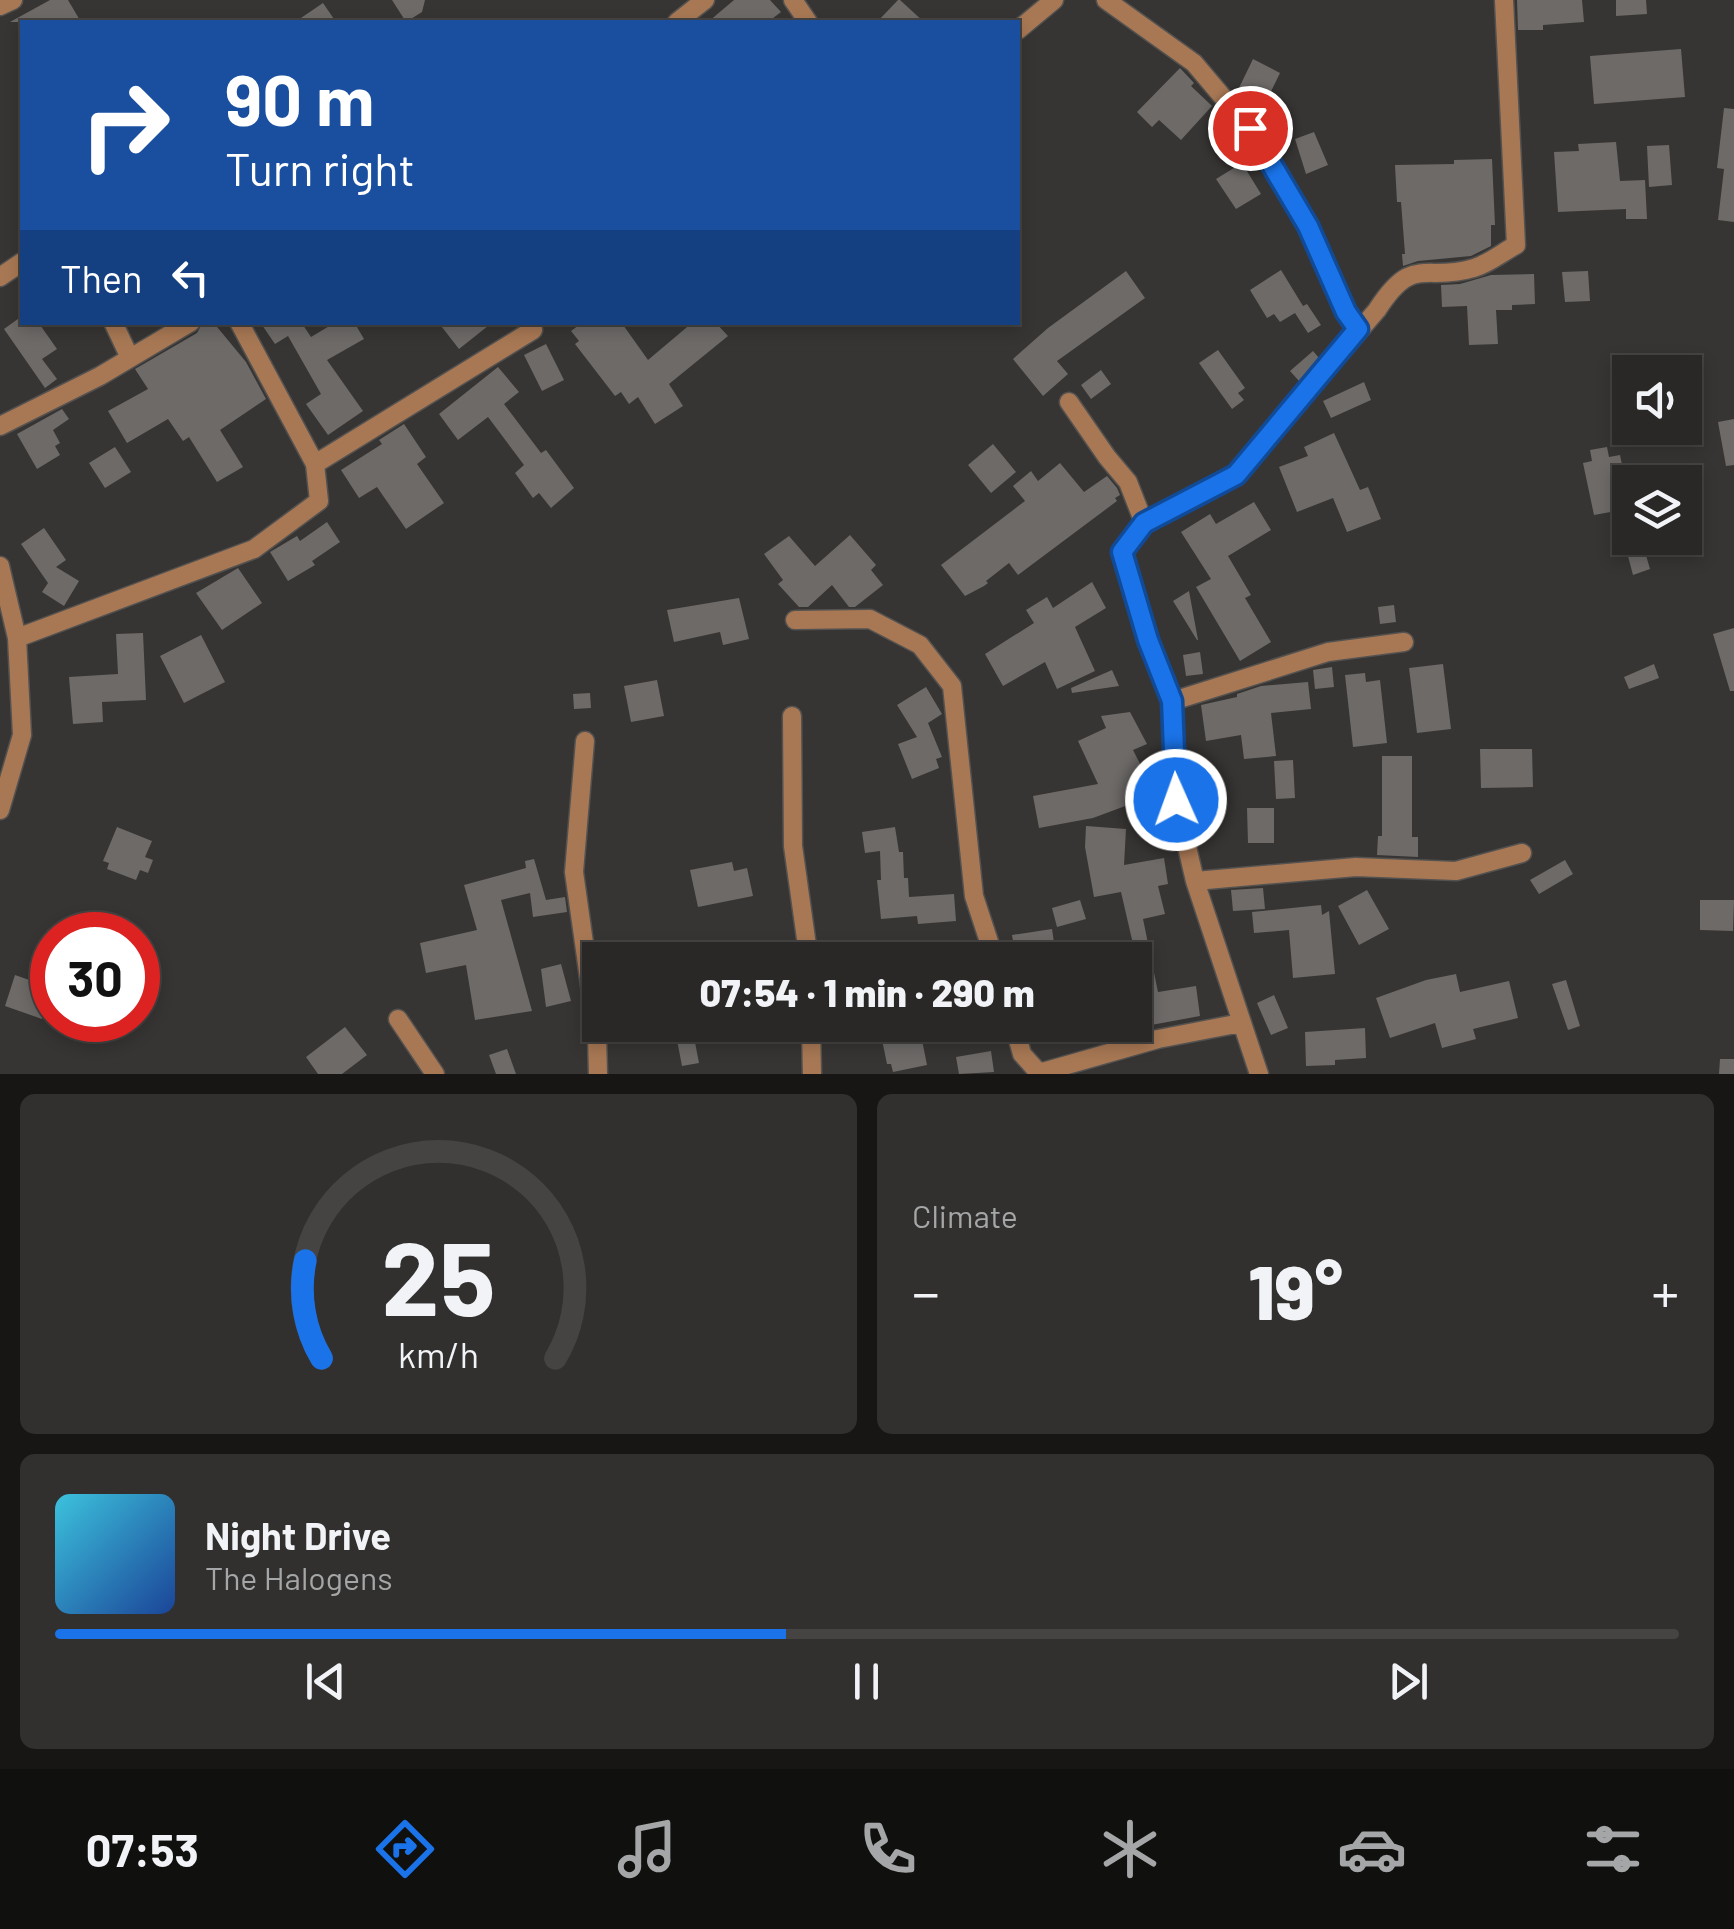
<!DOCTYPE html>
<html lang="en">
<head>
<meta charset="utf-8">
<style>
  :root { --surface:#292826; --page:#31302e; --text:#f1f3f6; --muted:#a5a6a7; --line:#454443; --accent:#1a73e8 }
  body { margin:0; font-family:Barlow,sans-serif; background:var(--page); color:var(--text); height:100vh; display:flex; flex-direction:column; font-size:38px; white-space:nowrap }
  * { box-sizing:border-box; margin:0 }
  p { font-size:32px; color:var(--muted) }
  .icon { flex:none; width:55px; height:55px; fill:none; stroke:currentColor; stroke-width:2; stroke-linecap:round; stroke-linejoin:round }
  .map { position:relative; height:1074px; overflow:hidden }
  .sheet { display:flex; flex-direction:column; gap:20px; padding:20px; background:#171615; flex:1 }
  .sheet>* { flex:none }
  .top-card { position:absolute; left:20px; top:20px; width:1000px; height:305px; border-radius:0px; box-shadow:0 5px 15px #0003,0 0 0 2px var(--line); background:#1a4fa0; color:#fff; overflow:hidden }
  .buttons { position:absolute; left:1612px; top:355px; display:grid; gap:20px }
  .buttons a { display:grid; place-items:center; width:90px; height:90px; border-radius:0px; background:var(--surface); box-shadow:0 5px 15px #0003,0 0 0 2px var(--line); font-size:50px }
  .speed { position:absolute; left:30px; top:912px; display:flex; gap:20px; font-size:50px; font-weight:700; text-align:center }
  .speed>* { display:grid; place-content:center; width:130px; height:130px; border-radius:50%; background:var(--surface); box-shadow:0 5px 15px #0003,0 0 0 2px var(--line); line-height:1 }
  .speed .limit { border:15px solid #d22; background:#fff; color:#111 }
  .pin { position:absolute; display:grid; place-items:center; width:85px; height:85px; color:#fff; margin:-42px; border:5px solid #fff; border-radius:50%; box-shadow:0 2px 10px #0007 }
  .me { position:absolute; width:110px; margin:-55px; rotate:358deg; stroke-linejoin:round; filter:drop-shadow(0 0 8px #0008) }
  .turn { display:flex; align-items:center; gap:35px; height:210px; padding:0 40px; font-size:45px }
  .turn .icon { width:130px; height:130px; stroke-width:2.5 }
  .turn b { display:block; font-size:70px; line-height:85px }
  .then { display:flex; align-items:center; height:95px; padding:0 40px; background:#0003; gap:20px; font-size:38px }
  .big { font-size:75px; font-weight:800; line-height:1.1 }
  .sheet .tile { flex:1; display:flex; flex-direction:column; justify-content:center; gap:15px; min-width:0; padding:0 35px; border-radius:15px; background:var(--page) }
  .sheet .dial { align-items:center; gap:0 }
  .dial svg { height:260px; overflow:visible; fill:none; stroke:var(--line); stroke-width:7; stroke-linecap:round; text-anchor:middle }
  .dial text { fill:var(--text); stroke:none }
  .song { display:flex; align-items:center; gap:30px }
  .cover { width:120px; height:120px; border-radius:15px; background:linear-gradient(135deg,hsl(190 70% 55%),hsl(220 70% 35%)) }
  .played { height:10px; border-radius:5px; background:linear-gradient(90deg,var(--accent) 45%,var(--line) 45%) }
  .keys { display:flex; justify-content:space-around; direction:ltr }
  .heat { display:flex; justify-content:space-between; align-items:center; font-size:55px; direction:ltr }
  .sheet .tiles { flex:1; display:grid; gap:20px; grid-template-columns:1fr 1fr }
  .tile:last-child { grid-column:span 2 }
  .trip { position:absolute; left:582px; top:942px; width:570px; height:100px; border-radius:0px; background:var(--surface); box-shadow:0 5px 15px #0003,0 0 0 2px var(--line); font-weight:800; line-height:100px; text-align:center }
  .dock { display:flex; height:160px; justify-content:space-around; align-items:center; background:#10100f; color:var(--muted) }
  .dock .icon { width:70px; height:70px }
  .dock .current { color:var(--accent) }
  .dock b { font-size:45px; color:var(--text) }
  .map>svg:first-child { display:block }
</style>
</head>
<body>
<div class="map">
<svg width="1734" height="1074" viewBox="0 0 1734 1074">
  <rect width="100%" height="100%" fill="#373533"/>
  <!-- building -->
  <path fill="#6d6a68" d="M 50,0 L 68,0 L 81,22 L 10,22 Z
    M 392,0 L 425,0 L 422,12 L 406,22 Z
    M 734,0 L 770,0 L 781,12 L 768,22 L 708,22 Z
    M 898,0 L 900,0 L 924,22 L 877,22 Z
    M 1517,0 L 1582,0 L 1584,22 L 1543,25 L 1543,30 L 1518,30 Z
    M 1616,0 L 1646,0 L 1647,14 L 1616,16 Z
    M 323,3 L 336,22 L 295,22 Z
    M 1681,49 L 1685,97 L 1594,104 L 1590,56 Z
    M 1253,59 L 1280,73 L 1261,112 L 1245,104 L 1236,94 Z
    M 1180,68 L 1194,83 L 1191,86 L 1212,106 L 1181,140 L 1159,120 L 1152,127 L 1137,112 Z
    M 1724,108 L 1734,109 L 1734,222 L 1718,220 L 1724,169 L 1717,168 Z
    M 1314,132 L 1328,165 L 1306,174 L 1295,139 Z
    M 1616,142 L 1620,181 L 1645,180 L 1647,219 L 1626,219 L 1626,209 L 1558,212 L 1554,152 L 1579,151 L 1578,144 Z
    M 1669,145 L 1672,185 L 1649,187 L 1647,146 Z
    M 1492,159 L 1495,225 L 1491,225 L 1491,246 L 1471,256 L 1418,261 L 1403,266 L 1402,254 L 1405,254 L 1401,202 L 1397,202 L 1395,165 L 1454,164 L 1454,160 Z
    M 1242,163 L 1261,194 L 1236,209 L 1216,179 Z
    M 1281,270 L 1303,306 L 1307,304 L 1321,325 L 1308,333 L 1295,313 L 1280,322 L 1274,314 L 1267,318 L 1250,290 Z
    M 1126,271 L 1145,298 L 1057,361 L 1068,374 L 1043,396 L 1013,359 L 1048,328 Z
    M 1588,271 L 1590,301 L 1565,302 L 1562,272 Z
    M 1534,274 L 1535,304 L 1512,305 L 1512,310 L 1496,310 L 1498,344 L 1469,345 L 1467,306 L 1442,307 L 1441,285 L 1460,284 L 1491,275 Z
    M 22,316 L 22,322 L 38,322 L 57,349 L 42,359 L 57,379 L 45,388 L 4,329 Z
    M 203,322 L 213,322 L 246,362 L 266,399 L 220,430 L 243,467 L 217,482 L 189,437 L 183,441 L 168,419 L 127,443 L 108,411 L 148,389 L 135,369 L 197,333 Z
    M 260,322 L 307,322 L 303,325 L 311,337 L 336,322 L 354,322 L 364,339 L 327,360 L 363,411 L 328,435 L 306,404 L 321,394 L 288,336 L 275,344 Z
    M 438,322 L 493,322 L 459,349 Z
    M 583,322 L 621,322 L 648,360 L 693,322 L 715,322 L 728,336 L 669,384 L 683,406 L 655,424 L 638,397 L 629,404 L 621,392 L 615,396 L 575,344 L 579,341 L 571,331 Z
    M 546,344 L 564,380 L 542,391 L 524,355 Z
    M 1218,350 L 1245,388 L 1238,393 L 1244,400 L 1232,409 L 1199,363 Z
    M 1313,351 L 1319,358 L 1299,381 L 1290,371 Z
    M 498,367 L 519,392 L 504,404 L 541,453 L 546,450 L 574,488 L 551,508 L 539,493 L 533,498 L 515,473 L 524,465 L 488,417 L 458,440 L 439,414 Z
    M 1101,370 L 1111,384 L 1091,399 L 1081,385 Z
    M 1364,382 L 1371,400 L 1331,418 L 1323,401 Z
    M 62,409 L 69,419 L 53,430 L 60,443 L 55,446 L 60,455 L 37,469 L 17,434 Z
    M 1734,419 L 1734,465 L 1726,466 L 1718,422 Z
    M 404,424 L 426,457 L 417,464 L 444,503 L 406,529 L 377,487 L 359,498 L 341,470 L 382,444 L 379,440 Z
    M 1334,433 L 1360,490 L 1368,487 L 1381,519 L 1347,532 L 1333,498 L 1297,512 L 1279,467 L 1308,456 L 1304,447 Z
    M 993,444 L 1016,472 L 991,493 L 968,465 Z
    M 115,447 L 131,472 L 105,488 L 89,463 Z
    M 1607,447 L 1609,457 L 1620,455 L 1630,504 L 1630,538 L 1641,538 L 1650,569 L 1633,575 L 1616,511 L 1594,515 L 1583,463 L 1592,461 L 1590,450 Z
    M 1060,463 L 1084,492 L 1107,476 L 1117,488 L 1120,495 L 1115,498 L 1117,501 L 1018,575 L 1009,563 L 986,581 L 988,583 L 984,586 L 965,596 L 941,565 L 1025,501 L 1013,486 L 1031,471 L 1038,481 Z
    M 1254,502 L 1271,530 L 1228,556 L 1251,595 L 1245,598 L 1271,642 L 1240,661 L 1196,587 L 1211,579 L 1181,532 L 1210,514 L 1216,524 Z
    M 327,522 L 340,542 L 312,561 L 315,565 L 288,581 L 270,552 L 297,536 L 300,541 Z
    M 44,528 L 66,560 L 56,567 L 79,581 L 64,606 L 42,592 L 48,583 L 21,544 Z
    M 850,535 L 876,565 L 871,570 L 883,585 L 855,607 L 849,607 L 832,585 L 808,607 L 799,607 L 778,584 L 783,580 L 764,554 L 789,536 L 815,566 Z
    M 238,568 L 262,603 L 222,630 L 196,593 Z
    M 1092,582 L 1106,608 L 1075,627 L 1095,671 L 1057,689 L 1045,662 L 1003,686 L 985,654 L 1034,623 L 1026,610 L 1047,597 L 1053,608 Z
    M 1189,591 L 1198,640 L 1197,640 L 1173,601 Z
    M 739,598 L 749,639 L 723,645 L 720,632 L 674,642 L 667,610 Z
    M 1394,605 L 1396,622 L 1380,624 L 1378,607 Z
    M 1734,628 L 1734,691 L 1730,691 L 1713,634 Z
    M 143,633 L 146,700 L 102,702 L 103,722 L 73,724 L 69,677 L 118,674 L 116,634 Z
    M 201,635 L 225,682 L 184,703 L 160,656 Z
    M 1200,652 L 1203,674 L 1186,676 L 1183,655 Z
    M 1443,664 L 1451,729 L 1417,733 L 1409,668 Z
    M 1654,664 L 1659,678 L 1629,689 L 1624,677 Z
    M 1332,667 L 1334,687 L 1315,689 L 1313,670 Z
    M 1112,670 L 1119,686 L 1072,693 L 1071,688 Z
    M 1365,673 L 1366,682 L 1380,680 L 1387,743 L 1353,747 L 1345,675 Z
    M 657,680 L 664,716 L 631,722 L 624,686 Z
    M 1308,682 L 1311,709 L 1271,713 L 1276,756 L 1244,759 L 1241,735 L 1206,741 L 1201,705 L 1237,697 L 1237,694 L 1261,686 Z
    M 926,687 L 942,714 L 928,723 L 942,757 L 936,759 L 939,768 L 912,779 L 898,744 L 917,737 L 897,705 Z
    M 590,693 L 591,708 L 574,709 L 573,694 Z
    M 1130,712 L 1147,744 L 1133,750 L 1153,789 L 1128,805 L 1093,818 L 1039,828 L 1033,796 L 1098,784 L 1078,741 L 1106,728 L 1101,716 Z
    M 1480,749 L 1532,749 L 1533,787 L 1481,788 Z
    M 1382,756 L 1412,756 L 1412,837 L 1418,837 L 1418,857 L 1377,855 L 1378,836 L 1382,836 Z
    M 1293,760 L 1295,798 L 1276,799 L 1274,761 Z
    M 1247,808 L 1274,808 L 1274,843 L 1248,843 Z
    M 1086,826 L 1126,829 L 1124,865 L 1164,858 L 1168,884 L 1158,886 L 1165,914 L 1143,919 L 1158,992 L 1196,986 L 1200,1016 L 1135,1028 L 1135,960 L 1118,960 L 1115,947 L 1133,944 L 1121,892 L 1094,897 L 1085,847 Z
    M 117,827 L 152,841 L 145,857 L 153,860 L 148,873 L 140,870 L 136,880 L 107,869 L 109,863 L 103,861 Z
    M 895,827 L 899,852 L 903,852 L 904,878 L 908,878 L 909,897 L 954,894 L 956,921 L 918,924 L 917,916 L 881,919 L 877,880 L 881,880 L 880,851 L 865,853 L 862,832 Z
    M 534,859 L 546,900 L 565,897 L 567,912 L 533,917 L 530,893 L 501,900 L 532,1011 L 475,1020 L 466,965 L 426,973 L 420,943 L 477,930 L 464,885 L 526,868 L 525,861 Z
    M 1565,860 L 1573,874 L 1539,894 L 1530,880 Z
    M 732,862 L 734,871 L 747,868 L 753,896 L 698,907 L 690,870 Z
    M 1263,888 L 1265,909 L 1233,911 L 1231,890 Z
    M 1367,890 L 1389,929 L 1359,945 L 1338,906 Z
    M 1080,900 L 1086,919 L 1057,927 L 1052,908 Z
    M 1700,900 L 1734,900 L 1733,931 L 1700,930 Z
    M 1321,905 L 1322,915 L 1329,911 L 1335,974 L 1293,978 L 1289,930 L 1254,933 L 1252,912 Z
    M 1052,929 L 1056,956 L 1016,960 L 1012,935 Z
    M 561,964 L 571,1001 L 546,1007 L 541,969 Z
    M 1456,974 L 1460,992 L 1509,981 L 1518,1018 L 1473,1029 L 1476,1039 L 1442,1048 L 1435,1023 L 1390,1038 L 1376,998 L 1426,980 Z
    M 15,975 L 35,982 L 37,976 L 52,981 L 42,1019 L 5,1006 Z
    M 1566,980 L 1580,1026 L 1568,1030 L 1552,984 Z
    M 1274,995 L 1288,1028 L 1271,1035 L 1257,1003 Z
    M 904,1025 L 919,1025 L 927,1065 L 893,1072 L 891,1064 L 887,1064 L 880,1030 Z
    M 345,1027 L 367,1055 L 342,1074 L 318,1074 L 306,1057 Z
    M 1365,1028 L 1366,1058 L 1335,1060 L 1335,1065 L 1306,1066 L 1305,1032 Z
    M 693,1032 L 699,1063 L 682,1066 L 676,1035 Z
    M 507,1049 L 516,1074 L 496,1074 L 489,1055 Z
    M 991,1051 L 994,1072 L 959,1074 L 956,1057 Z
    M 1720,1059 L 1734,1059 L 1734,1074 L 1719,1074 Z"/>
  <g fill="none" stroke-linecap="round" stroke-linejoin="round">
    <!-- minor casing -->
    <g stroke="#545250" stroke-width="21">
      <path id="minor" d="M 793,0 L 808,22
        M 1106,0 L 1194,63 L 1249,128 L 1308,226 L 1346,312 L 1358,329
        M 0,6 L 13,0
        M 677,22 L 705,0
        M 1018,30 L 1054,0
        M 0,277 L 22,262
        M 113,322 L 130,358
        M 1069,402 L 1107,457 L 1128,482 L 1144,523 L 1122,552 L 1148,640 L 1173,701 L 1176,800 L 1195,881 L 1259,1074
        M 0,426 L 100,376 L 191,322
        M 315,464 L 533,330
        M 1144,523 L 1235,475 L 1377,310 C 1414,253 1424,283 1474,268 C 1488,264 1503,252 1516,245 L 1504,0
        M 0,566 L 17,638 L 22,735 L 0,810
        M 795,620 L 870,619 L 920,645 L 952,686 L 974,896 L 995,960
        M 17,638 L 254,549 L 319,501 L 315,464 L 239,322
        M 1173,701 L 1328,652 L 1404,642
        M 792,716 L 793,846 L 809,960
        M 585,741 L 574,872 L 597,1035 L 598,1074
        M 1195,881 L 1356,867 L 1456,871 L 1522,853
        M 398,1019 L 435,1074
        M 811,1025 L 812,1074
        M 1014,1025 L 1022,1054 L 1039,1073 L 1158,1039 L 1241,1023"/>
    </g>
    <!-- minor -->
    <use href="#minor" stroke="#a87854" stroke-width="18"/>
  </g>
  <g fill="none" stroke-linecap="round" stroke-linejoin="round">
    <!-- route casing -->
    <g stroke="#114b97" stroke-width="25">
      <path id="route" d="M 1176,800 L 1172,701 L 1148,640 L 1122,552 L 1144,523 L 1236,475 L 1358,329 L 1346,312 L 1308,226 L 1250,128"/>
    </g>
    <!-- route -->
    <use href="#route" stroke="#1a73e8" stroke-width="18"/>
  </g>
</svg>
<div class="buttons">
<a><svg class="icon" aria-label="sound" viewBox="0 0 24 24"><path d="M4 9h4l5-4v14l-5-4H4zM17 9q2 3 0 6"/></svg></a>
<a><svg class="icon" aria-label="layers" viewBox="0 0 24 24"><path d="M12 4l9 5-9 5-9-5zM3 14l9 5 9-5"/></svg></a>
</div>
<div class="speed"><div class="limit">30</div></div>
<div class="pin" style="left:1250px;top:128px;background:#d93025"><svg class="icon" aria-label="arrive" viewBox="0 0 24 24"><path d="M6 21V4h12l-3 4 3 4H6"/></svg></div>
<svg class="me" style="left:1176px;top:800px" viewBox="-20 -20 40 40"><circle r="17" fill="#1a73e8" stroke="#fff" stroke-width="3"/><path d="M0-11L8 9 0 5-8 9z" fill="#fff"/></svg>
<div class="trip">07:54 · 1 min · 290 m</div>
<div class="top-card">
<div class="turn"><svg class="icon" aria-label="right" viewBox="0 0 24 24"><path d="M7 20v-9h11M14 6l5 5-5 5"/></svg><div><b>90 m</b>Turn right</div></div>
<div class="then">Then<svg class="icon" aria-label="left" viewBox="0 0 24 24"><path d="M17 20v-9H6M10 6l-5 5 5 5"/></svg></div>
</div>
</div>
<section class="sheet">
<div class="tiles">
<div class="tile dial"><svg viewBox="0 0 100 80">
<path d="M14 69A42 42 0 1 1 86 69"/>
<path d="M14 69A42 42 0 0 1 9 39" stroke="#1a73e8"/>
<text x="50" y="56" font-size="32" font-weight="700">25</text>
<text x="50" y="72" font-size="11">km/h</text>
</svg></div>
<div class="tile"><p>Climate</p>
<div class="heat"><a>−</a><b class="big">19°</b><a>+</a></div>
</div>
<div class="tile">
<div class="song"><i class="cover"></i><div><b>Night Drive</b><p>The Halogens</p></div></div>
<div class="played"></div>
<div class="keys"><svg class="icon" aria-label="previous" viewBox="0 0 24 24"><path d="M18 5L8 12l10 7zM5 5v14"/></svg><svg class="icon" aria-label="pause" viewBox="0 0 24 24"><path d="M8 5v14M16 5v14"/></svg><svg class="icon" aria-label="next" viewBox="0 0 24 24"><path d="M6 5l10 7-10 7zM19 5v14"/></svg></div>
</div>
</div>
</section>
<nav class="dock">
<b>07:53</b>
<svg class="icon current" aria-label="directions" viewBox="0 0 24 24"><path d="M12 3l9 9-9 9-9-9zM9 14v-3h6M13 9l2 2-2 2"/></svg>
<svg class="icon" aria-label="music" viewBox="0 0 24 24"><path d="M9 18V5l10-2v13"/><circle cx="6" cy="18" r="3"/><circle cx="16" cy="16" r="3"/></svg>
<svg class="icon" aria-label="phone" viewBox="0 0 24 24"><path d="M5 4h4l2 5-3 2q2 4 5 5l2-3 5 2v4C11 20 4 13 5 4z"/></svg>
<svg class="icon" aria-label="climate" viewBox="0 0 24 24"><path d="M12 3v18M4 7l16 10M4 17L20 7"/></svg>
<svg class="icon" aria-label="car" viewBox="0 0 24 24"><path d="M5 17H2v-5l4-1 3-4h7l3 4 3 1v5h-3M9 17h6M6 11h13"/><circle cx="7" cy="17" r="2"/><circle cx="17" cy="17" r="2"/></svg>
<svg class="icon" aria-label="filters" viewBox="0 0 24 24"><path d="M4 7h16M4 17h16"/><circle cx="9" cy="7" r="2"/><circle cx="15" cy="17" r="2"/></svg>
</nav>
</body>
</html>
